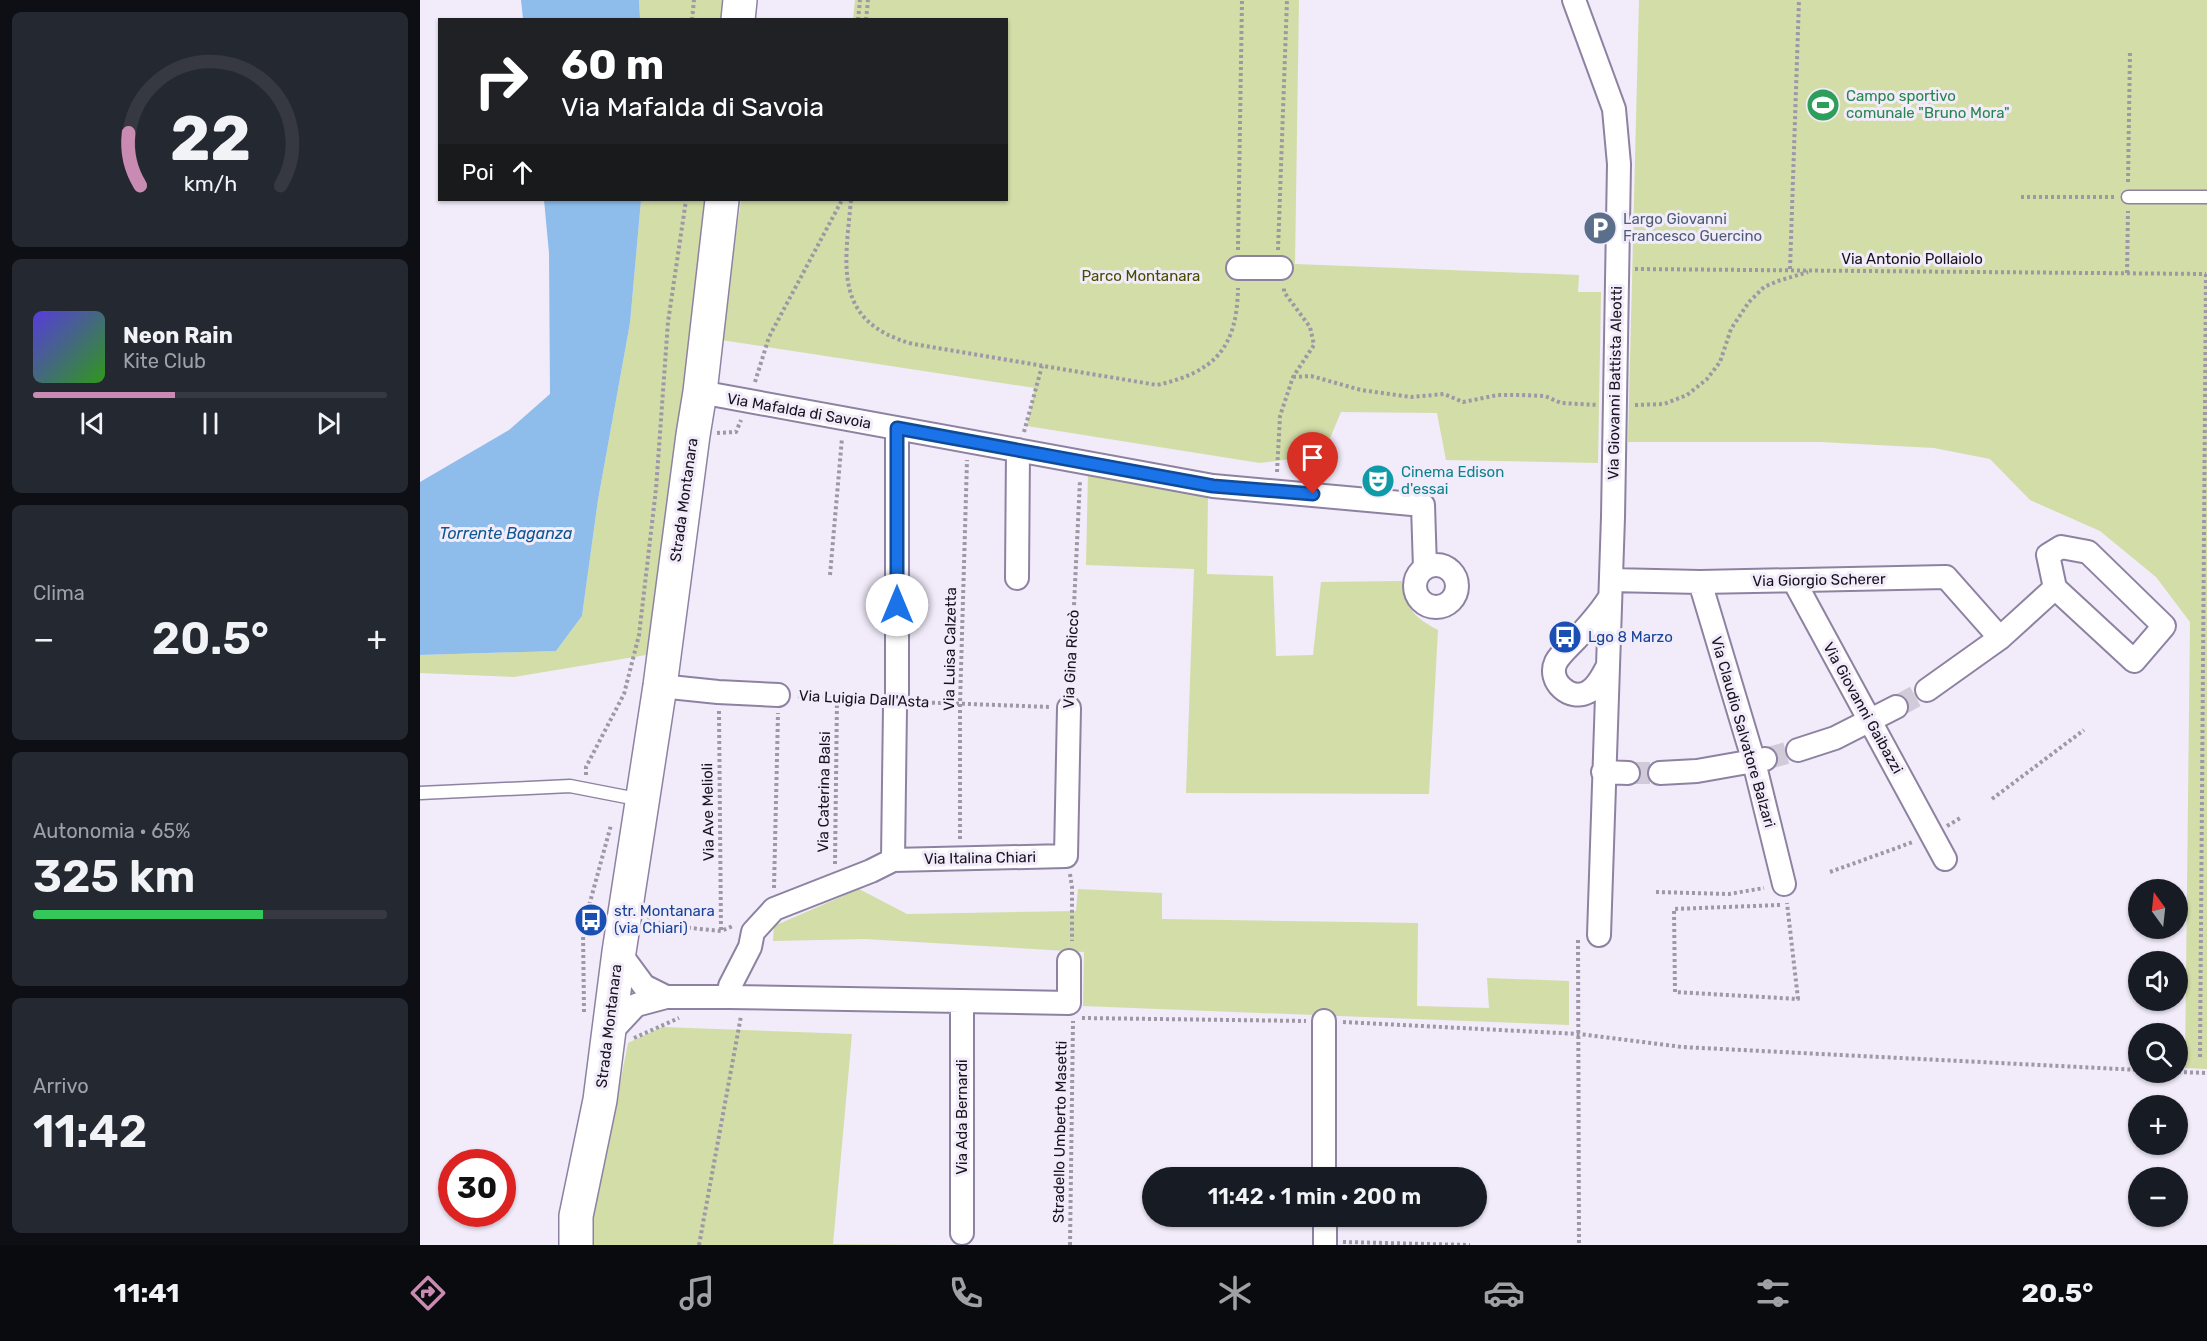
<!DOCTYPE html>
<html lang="it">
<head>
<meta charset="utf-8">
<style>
  :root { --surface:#171b24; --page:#242831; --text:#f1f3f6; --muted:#9ea1a6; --line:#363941; --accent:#c98bb2 }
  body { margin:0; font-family:Rubik,sans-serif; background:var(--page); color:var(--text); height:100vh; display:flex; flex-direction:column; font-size:22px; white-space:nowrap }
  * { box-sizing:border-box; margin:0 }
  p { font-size:20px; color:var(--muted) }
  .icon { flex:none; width:33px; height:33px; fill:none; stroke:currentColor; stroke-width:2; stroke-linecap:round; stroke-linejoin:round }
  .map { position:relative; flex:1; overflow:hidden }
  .details { display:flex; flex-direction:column; gap:12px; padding:12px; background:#0d0f14; width:420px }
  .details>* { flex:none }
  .top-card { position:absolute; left:18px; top:18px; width:570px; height:183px; border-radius:0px; box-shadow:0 2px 4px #0004; background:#202124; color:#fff; overflow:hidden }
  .needle { width:39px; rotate:345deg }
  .controls { position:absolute; left:1708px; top:879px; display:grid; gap:12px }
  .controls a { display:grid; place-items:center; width:60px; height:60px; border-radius:50%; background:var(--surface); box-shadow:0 2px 4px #0004; font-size:30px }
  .speed { position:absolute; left:18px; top:1149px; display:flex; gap:12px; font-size:30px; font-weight:700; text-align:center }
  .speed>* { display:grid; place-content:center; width:78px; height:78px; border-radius:50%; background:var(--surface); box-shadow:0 2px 4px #0004; line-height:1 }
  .speed .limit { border:9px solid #d22; background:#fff; color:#111 }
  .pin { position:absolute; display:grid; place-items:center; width:51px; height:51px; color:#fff; margin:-62px -26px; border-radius:50% 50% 50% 0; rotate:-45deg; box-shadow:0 0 6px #0007 }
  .pin .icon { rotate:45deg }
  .me { position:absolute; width:66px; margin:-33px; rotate:0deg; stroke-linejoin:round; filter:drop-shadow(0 0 4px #0008) }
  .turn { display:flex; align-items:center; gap:21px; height:126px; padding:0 24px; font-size:27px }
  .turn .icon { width:78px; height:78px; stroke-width:2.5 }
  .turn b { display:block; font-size:42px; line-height:51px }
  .then { display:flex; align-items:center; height:57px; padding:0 24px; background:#0003; gap:12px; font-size:22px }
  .big { font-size:45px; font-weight:600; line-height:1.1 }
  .details .widget { flex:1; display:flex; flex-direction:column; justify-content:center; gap:9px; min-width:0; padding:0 21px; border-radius:9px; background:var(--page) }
  .details .dial { align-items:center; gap:0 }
  .dial svg { height:156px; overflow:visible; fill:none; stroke:var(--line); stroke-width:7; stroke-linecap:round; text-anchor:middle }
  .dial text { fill:var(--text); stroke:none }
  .song { display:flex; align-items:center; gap:18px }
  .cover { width:72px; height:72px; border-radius:9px; background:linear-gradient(135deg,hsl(250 70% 55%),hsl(110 70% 35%)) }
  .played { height:6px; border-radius:3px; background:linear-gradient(90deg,var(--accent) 40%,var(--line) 40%) }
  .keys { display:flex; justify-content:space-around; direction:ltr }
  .heat { display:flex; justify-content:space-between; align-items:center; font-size:33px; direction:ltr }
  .charge { height:9px; border-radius:4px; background:linear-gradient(90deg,#34c759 65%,var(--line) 0) }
  .trip { position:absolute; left:722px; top:1167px; width:345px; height:60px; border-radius:30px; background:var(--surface); box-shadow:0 2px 4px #0004; font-weight:600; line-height:60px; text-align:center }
  .dock { display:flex; height:96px; justify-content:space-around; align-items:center; background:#090b0e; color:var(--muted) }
  .dock .icon { width:42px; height:42px }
  .dock .selected { color:var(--accent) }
  .dock b { font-size:27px; color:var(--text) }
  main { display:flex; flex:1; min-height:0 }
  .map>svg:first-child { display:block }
</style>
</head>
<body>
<main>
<section class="details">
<div class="widget dial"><svg viewBox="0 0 100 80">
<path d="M14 69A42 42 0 1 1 86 69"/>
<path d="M14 69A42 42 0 0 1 8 42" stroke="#c98bb2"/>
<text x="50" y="56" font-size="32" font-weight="700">22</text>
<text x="50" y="72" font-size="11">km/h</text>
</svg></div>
<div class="widget">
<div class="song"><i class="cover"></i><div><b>Neon Rain</b><p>Kite Club</p></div></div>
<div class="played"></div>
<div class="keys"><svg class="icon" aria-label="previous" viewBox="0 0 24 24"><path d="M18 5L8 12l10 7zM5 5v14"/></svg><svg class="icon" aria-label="pause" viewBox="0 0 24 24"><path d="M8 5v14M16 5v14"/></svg><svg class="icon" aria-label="next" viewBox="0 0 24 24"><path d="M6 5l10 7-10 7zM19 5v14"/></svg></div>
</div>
<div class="widget"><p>Clima</p>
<div class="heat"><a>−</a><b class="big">20.5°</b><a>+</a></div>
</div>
<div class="widget"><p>Autonomia · 65%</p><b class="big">325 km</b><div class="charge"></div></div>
<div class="widget"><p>Arrivo</p><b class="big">11:42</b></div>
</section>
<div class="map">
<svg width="1787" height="1245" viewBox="0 0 1787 1245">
  <rect width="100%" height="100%" fill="#f1ebfa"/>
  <!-- green -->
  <path fill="#d3dda8" d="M 219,0 L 331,0 L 329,19 L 220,19 Z
    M 435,0 L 879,0 L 875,264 L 1159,275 L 1158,292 L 1181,292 L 1178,463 L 1026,460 L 1017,413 L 921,412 L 903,455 L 840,463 L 607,426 L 615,388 L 301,340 L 321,200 L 586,200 L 586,20 L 433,19 Z
    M 1219,0 L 1787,0 L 1787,1069 L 1765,1068 L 1770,622 L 1736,577 L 1680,531 L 1610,500 L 1570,459 L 1514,448 L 1401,442 L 1208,442 Z
    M 221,200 L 314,200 L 232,654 L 94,677 L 0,673 L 0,655 L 136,651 L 162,616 L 178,500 L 210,323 Z
    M 668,473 L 788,492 L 787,574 L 853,576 L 856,656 L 893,655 L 901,582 L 982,581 C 987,609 992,616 1018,630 L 1009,794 L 766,793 L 774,569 L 666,565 Z
    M 439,889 L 487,914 L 656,911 L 658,889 L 742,893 L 742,919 L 998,923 L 997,1006 L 1069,1008 L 1067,978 L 1149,981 L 1149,1025 L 663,1006 L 664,952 L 445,939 L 353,941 L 354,926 Z
    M 242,1027 L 432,1034 L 413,1244 L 521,1245 L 168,1245 L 208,1043 Z"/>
  <!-- water -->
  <path fill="#8ebdec" d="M 101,0 L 219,0 L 220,19 L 103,19 Z
    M 124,200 L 221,200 L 210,323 L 178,500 L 162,616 L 136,651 L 0,655 L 0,482 L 89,430 L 130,394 L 129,253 Z"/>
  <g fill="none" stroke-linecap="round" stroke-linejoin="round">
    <!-- street-tunnel -->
    <path stroke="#d0cad9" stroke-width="22" stroke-dasharray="22 11" stroke-linecap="butt" d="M 1476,707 L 1507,690
      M 1345,759 L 1378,750
      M 1208,773 L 1240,773"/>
    <!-- lane casing -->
    <g stroke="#8e82a2" stroke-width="15">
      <path id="lane" d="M 1708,197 L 1787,197
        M 0,793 L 150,786 L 222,800"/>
    </g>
    <!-- street casing -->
    <g stroke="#8e82a2" stroke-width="26">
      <path id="street" d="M 1154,0 L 1194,109 L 1199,164 L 1193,517 L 1179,935
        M 818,268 L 861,268
        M 280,392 L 793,486 L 1003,505 L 1005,568
        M 477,428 L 477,694
        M 1641,547 L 1668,552 L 1744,626 L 1714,661 L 1635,588 L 1628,555 Z
        M995 586a21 21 0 1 1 42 0a21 21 0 1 1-42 0Z
        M 597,578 L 598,450
        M 1191,580 L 1280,582 L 1526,577 L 1580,638
        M 1374,581 L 1525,859
        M 1280,582 L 1334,762 L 1364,884
        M 1188,666 C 1182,676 1178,687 1168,692 C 1150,702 1127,681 1136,662 C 1141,653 1151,645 1158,637 C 1170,624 1181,612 1190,597
        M 240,686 L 298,692 L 358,695
        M 1507,690 L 1580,638 L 1635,588
        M 1378,750 L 1415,738 L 1476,707
        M 1183,772 L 1208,773
        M 1240,773 L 1277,771 L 1345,759
        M 473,860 L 475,707
        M 199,952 L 224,986 L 246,997
        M 310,997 L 649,1003 L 649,961
        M 904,1021 L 904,1178
        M 188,1035 L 216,1005 L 246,997 L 310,997 L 310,986 L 330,947 L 333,932 L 354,909 L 451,871 L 473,860 L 646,856 L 649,708
        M 905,1216 L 905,1245
        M 542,1233 L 542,1001"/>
    </g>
    <!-- secondary casing -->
    <g stroke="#8e82a2" stroke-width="36">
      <path id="secondary" d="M 318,20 L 320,0
        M 156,1245 L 156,1216 L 180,1100 L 199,952 L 240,686 L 273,435 L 280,392 L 302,200"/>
    </g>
    <!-- path -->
    <path stroke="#9e98a6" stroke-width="4" stroke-dasharray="3 3" stroke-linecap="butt" d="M 272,20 L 274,0
      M 438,20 L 440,0
      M 446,20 L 448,0
      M 1708,182 L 1710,50
      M 1601,197 L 1694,197
      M 431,200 C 425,266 412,322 493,344 L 737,385 C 795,372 817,348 818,288
      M 818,250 L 822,0
      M 858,250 L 867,0
      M 1215,269 L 1786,274
      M 1370,269 L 1379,0
      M 1707,273 L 1708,211
      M 873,377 L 891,376 L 941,390 L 991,397 L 1024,394 L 1043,402 L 1078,395 L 1102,395 L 1125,396 L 1141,403 L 1178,405
      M 335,382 L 349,337 L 422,200
      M 1215,405 L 1244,404 L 1267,395 L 1287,379 L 1300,362 L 1311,329 L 1329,302 L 1344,287 L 1358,281 L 1388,272
      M 604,432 L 622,366
      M 297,433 L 316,432 L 321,420
      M 857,472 L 860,416 L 873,377 L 894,345 L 890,327 L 864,292 L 864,287
      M 410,575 L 422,438
      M 650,689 L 660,480
      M 378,696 L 457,701
      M 494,702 L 631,707
      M 299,711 L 301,931
      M 166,775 L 166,767 L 204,694 L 219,635 L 236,489 L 248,322 L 266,200
      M 1572,799 L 1664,730
      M 1527,826 L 1542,817
      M 540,839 L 540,704 L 547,460
      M 415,864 L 417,699
      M 1410,872 L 1493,842
      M 650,874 L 652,887 L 652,941
      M 354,888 L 358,713
      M 1236,892 L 1309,894 L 1344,888
      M 1360,905 L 1254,909 L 1255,992 L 1378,999 L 1367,903
      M 227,919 L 250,926 L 301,931 L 313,926
      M 1158,940 L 1159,1245
      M 164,1012 L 163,928 L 191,825
      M 662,1018 L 886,1021
      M 923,1022 L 1159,1034 L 1262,1047 L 1719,1070
      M 214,1038 L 259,1018
      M 1780,1057 L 1786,274
      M 1758,1072 L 1787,1073
      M 923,1242 L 1050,1245
      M 279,1245 L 321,1016
      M 650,1245 L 653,1021"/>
    <!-- lane -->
    <use href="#lane" stroke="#fff" stroke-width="12"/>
    <!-- street -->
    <use href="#street" stroke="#fff" stroke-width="22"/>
    <!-- secondary -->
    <use href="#secondary" stroke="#fff" stroke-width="33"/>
  </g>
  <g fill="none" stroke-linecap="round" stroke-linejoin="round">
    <!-- route casing -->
    <g stroke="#114b97" stroke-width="15">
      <path id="route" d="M 477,605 L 477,428 L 793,486 L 893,494"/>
    </g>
    <!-- route -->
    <use href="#route" stroke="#1a73e8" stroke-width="10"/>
  </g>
  <!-- icons -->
  <defs>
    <g id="stadium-disc" transform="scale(1.725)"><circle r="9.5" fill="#2e9e5b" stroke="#f1ebfa"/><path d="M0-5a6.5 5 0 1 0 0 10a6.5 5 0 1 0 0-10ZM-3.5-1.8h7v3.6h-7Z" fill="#fff"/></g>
    <g id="parking-disc" transform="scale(1.725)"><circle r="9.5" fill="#5c6f8a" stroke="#f1ebfa"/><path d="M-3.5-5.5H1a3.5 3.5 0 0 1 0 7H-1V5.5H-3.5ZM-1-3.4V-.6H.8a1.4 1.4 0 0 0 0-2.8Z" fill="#fff"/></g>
    <g id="theatre-disc" transform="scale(1.725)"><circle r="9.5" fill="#0f9aa8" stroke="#f1ebfa"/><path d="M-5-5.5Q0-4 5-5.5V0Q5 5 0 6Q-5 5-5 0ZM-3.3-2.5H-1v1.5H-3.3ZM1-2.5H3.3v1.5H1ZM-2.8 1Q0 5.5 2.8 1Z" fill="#fff"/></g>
    <g id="bus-disc" transform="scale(1.725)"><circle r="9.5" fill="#1a4fb4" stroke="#f1ebfa"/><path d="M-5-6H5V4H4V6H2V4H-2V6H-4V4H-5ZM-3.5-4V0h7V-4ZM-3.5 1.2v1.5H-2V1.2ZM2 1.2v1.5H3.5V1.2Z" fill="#fff"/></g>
  </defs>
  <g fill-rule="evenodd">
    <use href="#stadium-disc" x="1403" y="105"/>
    <use href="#parking-disc" x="1180" y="228"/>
    <use href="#theatre-disc" x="958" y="481"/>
    <use href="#bus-disc" x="1145" y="637"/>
    <use href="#bus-disc" x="171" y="920"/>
  </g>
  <g text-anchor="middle" stroke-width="6" stroke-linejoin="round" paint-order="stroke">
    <!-- leisure labels -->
    <g font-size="15" fill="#27864d" stroke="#f1ebfa" text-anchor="start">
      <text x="1426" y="101">Campo sportivo<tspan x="1426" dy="17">comunale "Bruno Mora"</tspan></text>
    </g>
    <!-- service labels -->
    <g font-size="15" fill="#4e5e75" stroke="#f1ebfa" text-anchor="start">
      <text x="1203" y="224">Largo Giovanni<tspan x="1203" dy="17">Francesco Guercino</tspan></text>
    </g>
    <!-- street labels -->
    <g font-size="15" fill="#17121e" stroke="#f1ebfa">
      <text x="1492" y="264">Via Antonio Pollaiolo</text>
      <text transform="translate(1195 383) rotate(-89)" y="5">Via Giovanni Battista Aleotti</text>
      <text transform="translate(379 411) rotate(10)" y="5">Via Mafalda di Savoia</text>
      <text transform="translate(264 500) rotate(-82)" y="5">Strada Montanara</text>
      <text transform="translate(1399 580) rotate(-1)" y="5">Via Giorgio Scherer</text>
      <text transform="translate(530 649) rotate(-89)" y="5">Via Luisa Calzetta</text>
      <text transform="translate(651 659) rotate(-87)" y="5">Via Gina Riccò</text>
      <text transform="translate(444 699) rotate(3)" y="5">Via Luigia Dall'Asta</text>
      <text transform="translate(1443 708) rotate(61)" y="5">Via Giovanni Gaibazzi</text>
      <text transform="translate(1323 732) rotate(74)" y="5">Via Claudio Salvatore Balzari</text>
      <text transform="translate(404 792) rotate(-89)" y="5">Via Caterina Balsi</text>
      <text transform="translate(288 812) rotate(-91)" y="5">Via Ave Melioli</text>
      <text transform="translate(560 858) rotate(-1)" y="5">Via Italina Chiari</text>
      <text transform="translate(189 1026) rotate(-83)" y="5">Strada Montanara</text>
      <text transform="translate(542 1117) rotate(-90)" y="5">Via Ada Bernardi</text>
      <text transform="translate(640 1132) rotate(-89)" y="5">Stradello Umberto Masetti</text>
    </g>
    <!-- park labels -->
    <g font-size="15" fill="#444d00" stroke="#f1ebfa">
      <text x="721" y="281">Parco Montanara</text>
    </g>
    <!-- culture labels -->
    <g font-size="15" fill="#0d838f" stroke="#f1ebfa" text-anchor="start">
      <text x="981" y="477">Cinema Edison<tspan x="981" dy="17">d'essai</tspan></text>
    </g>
    <!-- transit labels -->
    <g font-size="15" fill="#164399" stroke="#f1ebfa" text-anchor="start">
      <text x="1168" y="642">Lgo 8 Marzo</text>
      <text x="194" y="916">str. Montanara<tspan x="194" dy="17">(via Chiari)</tspan></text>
    </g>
    <!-- water labels -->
    <g font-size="16" font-style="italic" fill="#0e5790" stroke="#f1ebfa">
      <text x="86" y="539">Torrente Baganza</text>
    </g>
  </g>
</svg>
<div class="controls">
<a><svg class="needle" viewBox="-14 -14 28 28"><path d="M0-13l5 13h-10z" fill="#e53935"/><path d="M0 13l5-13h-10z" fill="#9ea1a6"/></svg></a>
<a><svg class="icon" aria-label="sound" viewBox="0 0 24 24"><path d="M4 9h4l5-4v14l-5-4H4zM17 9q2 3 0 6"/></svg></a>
<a><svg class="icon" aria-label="search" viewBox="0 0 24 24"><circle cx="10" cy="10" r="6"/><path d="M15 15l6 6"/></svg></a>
<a>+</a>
<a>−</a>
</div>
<div class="speed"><div class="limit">30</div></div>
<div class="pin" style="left:893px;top:494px;background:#d93025"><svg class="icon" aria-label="arrive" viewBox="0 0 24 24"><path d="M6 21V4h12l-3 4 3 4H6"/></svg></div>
<svg class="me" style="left:477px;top:605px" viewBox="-20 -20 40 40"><circle r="19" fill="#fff"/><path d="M0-13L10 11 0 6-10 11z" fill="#1a73e8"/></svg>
<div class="trip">11:42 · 1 min · 200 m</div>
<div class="top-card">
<div class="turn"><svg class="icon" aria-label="right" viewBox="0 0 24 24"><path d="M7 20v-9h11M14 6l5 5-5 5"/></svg><div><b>60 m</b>Via Mafalda di Savoia</div></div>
<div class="then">Poi<svg class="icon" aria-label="ahead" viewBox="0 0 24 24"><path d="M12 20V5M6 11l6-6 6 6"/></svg></div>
</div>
</div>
</main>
<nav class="dock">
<b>11:41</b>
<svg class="icon selected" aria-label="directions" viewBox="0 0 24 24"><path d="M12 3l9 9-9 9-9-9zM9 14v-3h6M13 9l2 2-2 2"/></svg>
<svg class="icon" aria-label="music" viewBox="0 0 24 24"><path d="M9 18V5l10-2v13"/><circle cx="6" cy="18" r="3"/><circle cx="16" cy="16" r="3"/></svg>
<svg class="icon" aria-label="phone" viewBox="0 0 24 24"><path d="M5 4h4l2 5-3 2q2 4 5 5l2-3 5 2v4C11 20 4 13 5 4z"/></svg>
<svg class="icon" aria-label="climate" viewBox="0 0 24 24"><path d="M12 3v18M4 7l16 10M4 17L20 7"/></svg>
<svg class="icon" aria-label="car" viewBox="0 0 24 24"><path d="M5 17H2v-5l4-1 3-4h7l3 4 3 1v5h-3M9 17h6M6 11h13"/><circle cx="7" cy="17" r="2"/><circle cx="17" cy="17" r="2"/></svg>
<svg class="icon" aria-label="filters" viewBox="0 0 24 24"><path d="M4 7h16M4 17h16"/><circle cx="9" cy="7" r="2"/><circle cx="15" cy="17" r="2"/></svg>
<b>20.5°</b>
</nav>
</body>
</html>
